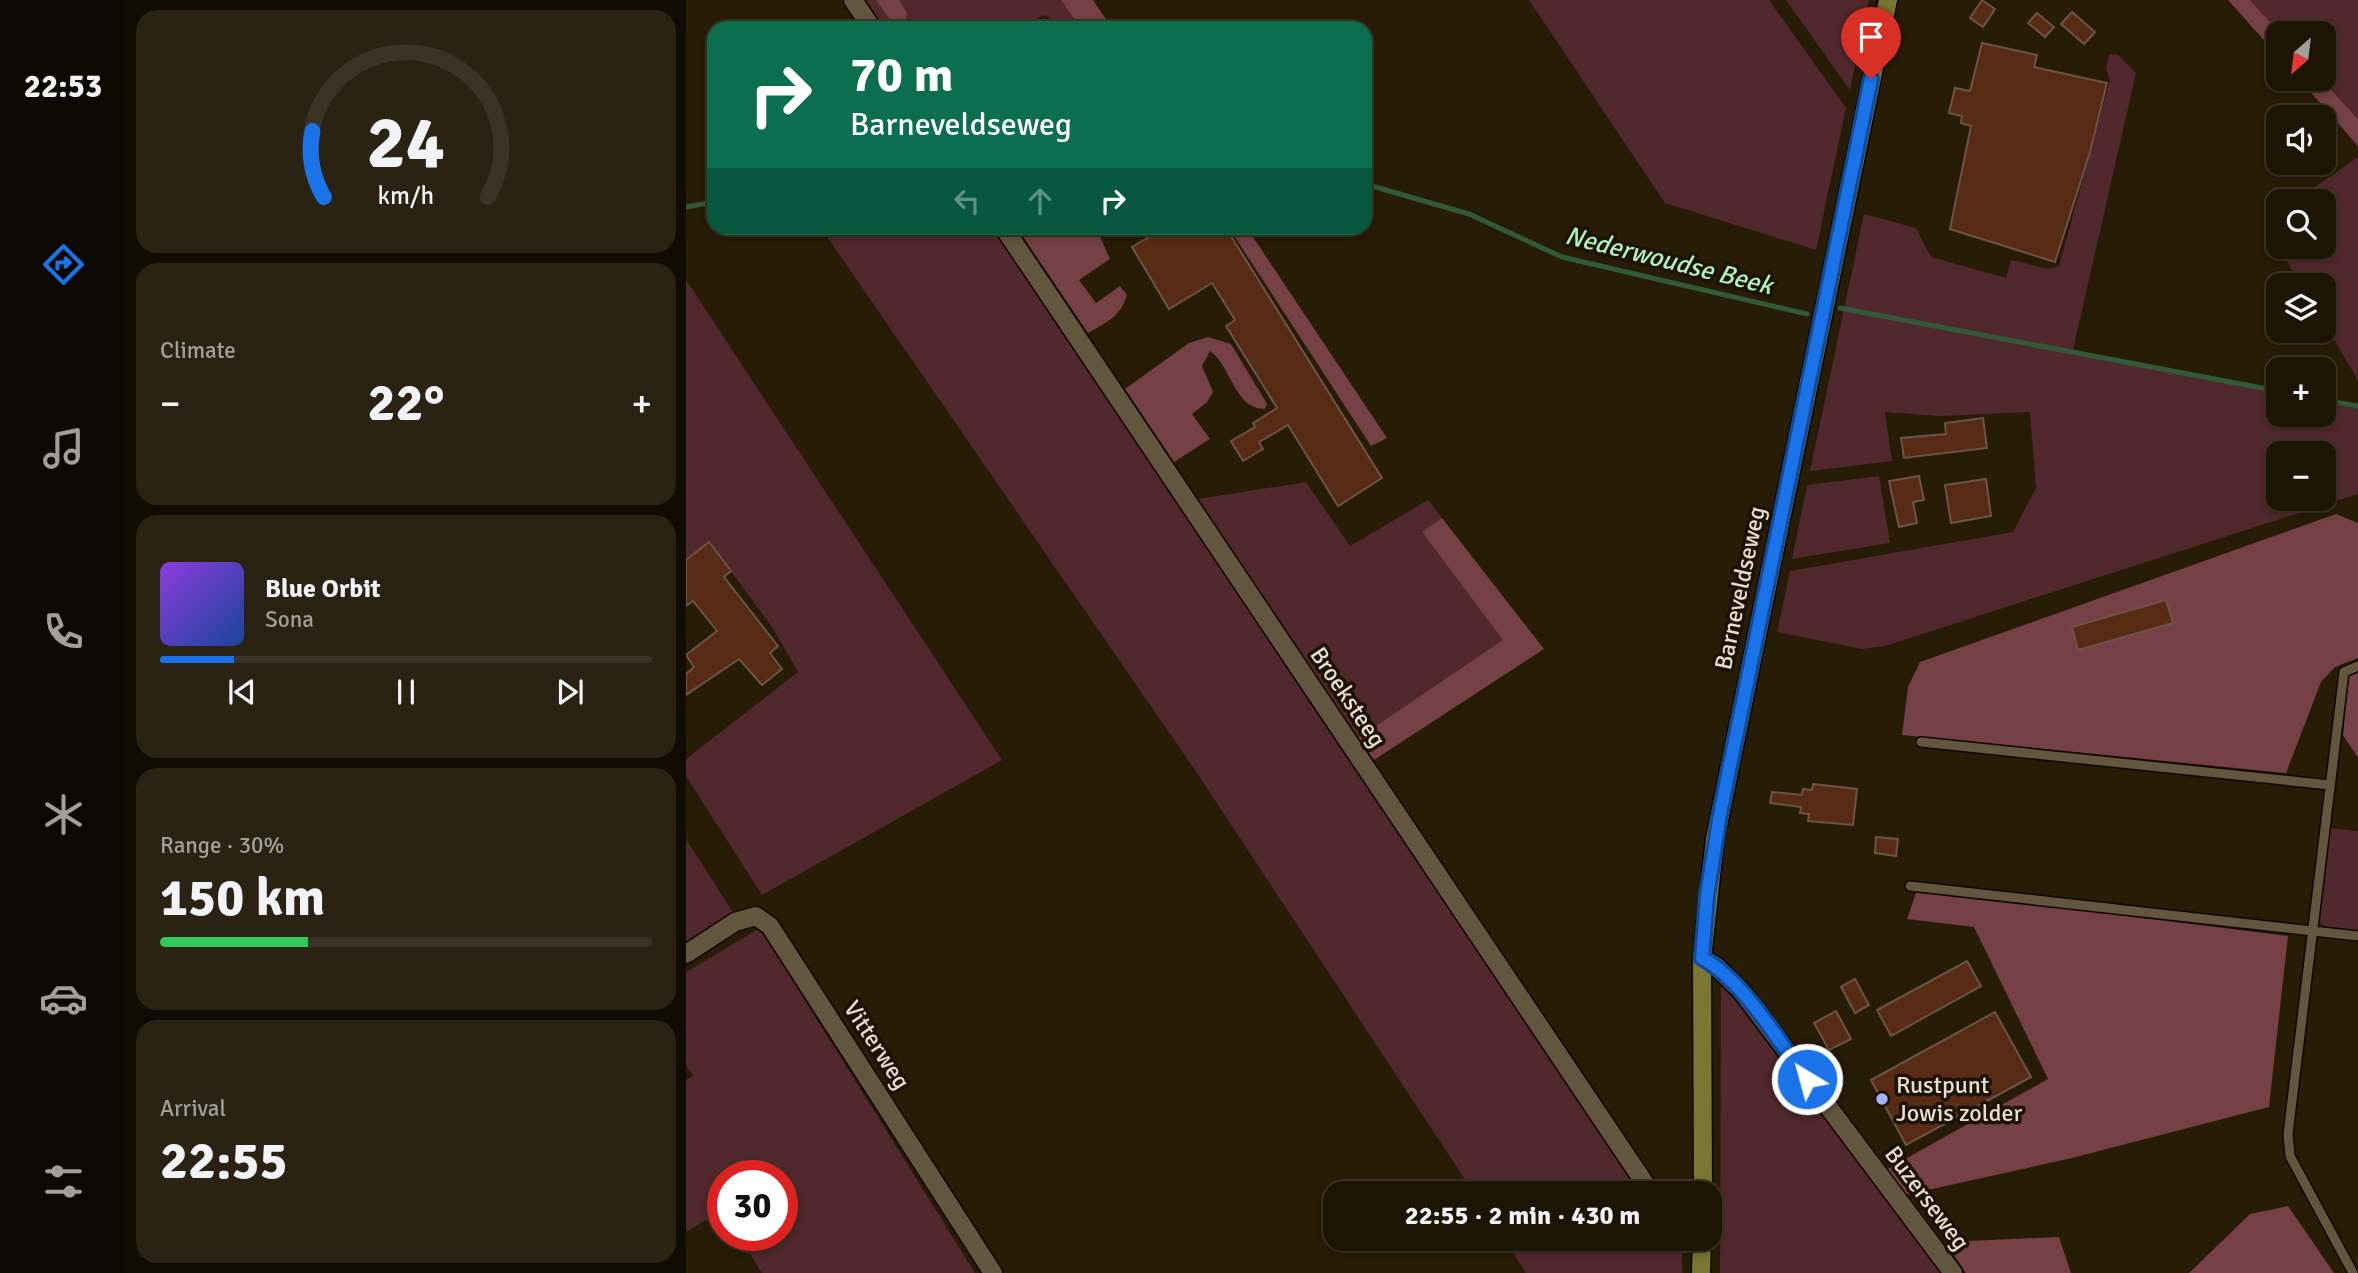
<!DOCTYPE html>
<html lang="en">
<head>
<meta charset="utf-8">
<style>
  :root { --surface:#1d1504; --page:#2a2213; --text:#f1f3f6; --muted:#a09f9a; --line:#3b3426; --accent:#1a73e8 }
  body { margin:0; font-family:Signika,sans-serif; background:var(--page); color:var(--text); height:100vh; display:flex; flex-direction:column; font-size:26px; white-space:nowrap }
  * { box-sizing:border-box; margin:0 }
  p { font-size:23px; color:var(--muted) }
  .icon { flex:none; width:38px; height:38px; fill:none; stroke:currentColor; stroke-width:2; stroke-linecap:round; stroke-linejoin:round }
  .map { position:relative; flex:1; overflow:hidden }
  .panel { display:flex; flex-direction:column; gap:10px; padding:10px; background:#100c02; width:560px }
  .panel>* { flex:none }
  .banner { position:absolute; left:21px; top:21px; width:665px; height:214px; border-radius:21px; box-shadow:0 4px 10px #0003,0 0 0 2px var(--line); background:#0b6e4f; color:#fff; overflow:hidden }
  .needle { width:46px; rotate:208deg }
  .buttons { position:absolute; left:1580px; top:21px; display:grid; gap:14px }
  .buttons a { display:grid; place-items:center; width:70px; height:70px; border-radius:14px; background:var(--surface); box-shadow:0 4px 10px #0003,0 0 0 2px var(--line); font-size:35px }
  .speed { position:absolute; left:21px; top:1160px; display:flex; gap:14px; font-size:35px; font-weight:700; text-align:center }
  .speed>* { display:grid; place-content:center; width:91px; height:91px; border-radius:50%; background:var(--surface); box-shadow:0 4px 10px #0003,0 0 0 2px var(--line); line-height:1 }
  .speed .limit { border:10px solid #d22; background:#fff; color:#111 }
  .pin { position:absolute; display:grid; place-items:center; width:60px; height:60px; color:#fff; margin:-72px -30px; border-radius:50% 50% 50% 0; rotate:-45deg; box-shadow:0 0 7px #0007 }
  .pin .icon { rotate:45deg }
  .me { position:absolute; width:77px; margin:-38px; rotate:323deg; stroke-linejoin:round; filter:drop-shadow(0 0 5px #0008) }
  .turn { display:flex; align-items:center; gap:24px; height:147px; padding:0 28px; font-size:32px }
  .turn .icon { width:91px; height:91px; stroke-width:2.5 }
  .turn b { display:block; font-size:49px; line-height:60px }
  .lanes { display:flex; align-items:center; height:66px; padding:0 28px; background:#0003; justify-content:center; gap:35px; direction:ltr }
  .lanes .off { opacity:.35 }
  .big { font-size:52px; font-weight:700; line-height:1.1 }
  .panel .card { flex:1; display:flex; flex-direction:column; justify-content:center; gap:10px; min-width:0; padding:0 24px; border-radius:21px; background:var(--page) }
  .panel .dial { align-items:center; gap:0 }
  .dial svg { height:182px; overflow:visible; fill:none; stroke:var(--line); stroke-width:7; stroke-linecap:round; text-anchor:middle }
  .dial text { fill:var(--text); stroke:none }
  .song { display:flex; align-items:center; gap:21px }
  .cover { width:84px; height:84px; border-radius:10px; background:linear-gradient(135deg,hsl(270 70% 55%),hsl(220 70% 35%)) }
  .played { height:7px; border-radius:4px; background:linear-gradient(90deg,var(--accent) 15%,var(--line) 15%) }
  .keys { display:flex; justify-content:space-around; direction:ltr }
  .heat { display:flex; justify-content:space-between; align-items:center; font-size:38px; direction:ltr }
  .charge { height:10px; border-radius:5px; background:linear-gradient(90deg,#34c759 30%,var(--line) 0) }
  .trip { position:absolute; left:637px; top:1181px; width:399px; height:70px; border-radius:21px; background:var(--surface); box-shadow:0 4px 10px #0003,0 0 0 2px var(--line); font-weight:700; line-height:70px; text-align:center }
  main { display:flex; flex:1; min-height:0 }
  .menu { display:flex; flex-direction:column; width:126px; justify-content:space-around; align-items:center; background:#0c0802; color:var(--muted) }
  .menu .icon { width:49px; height:49px }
  .menu .on { color:var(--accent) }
  .menu b { font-size:32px; color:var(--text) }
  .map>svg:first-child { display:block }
</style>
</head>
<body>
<main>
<nav class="menu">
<b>22:53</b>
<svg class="icon on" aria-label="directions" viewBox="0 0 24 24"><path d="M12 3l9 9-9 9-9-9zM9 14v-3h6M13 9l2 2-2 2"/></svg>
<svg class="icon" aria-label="music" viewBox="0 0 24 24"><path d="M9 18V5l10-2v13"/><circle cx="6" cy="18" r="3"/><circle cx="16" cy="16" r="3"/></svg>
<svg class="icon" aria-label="phone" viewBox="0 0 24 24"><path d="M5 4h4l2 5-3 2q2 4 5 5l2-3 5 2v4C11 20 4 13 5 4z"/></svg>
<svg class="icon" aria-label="climate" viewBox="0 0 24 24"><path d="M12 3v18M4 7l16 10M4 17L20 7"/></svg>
<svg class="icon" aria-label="car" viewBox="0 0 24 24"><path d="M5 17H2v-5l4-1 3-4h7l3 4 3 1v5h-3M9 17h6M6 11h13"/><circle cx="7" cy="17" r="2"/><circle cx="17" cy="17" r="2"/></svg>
<svg class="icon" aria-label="filters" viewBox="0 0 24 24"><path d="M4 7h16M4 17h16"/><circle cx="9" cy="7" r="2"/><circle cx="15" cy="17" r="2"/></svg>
</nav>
<section class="panel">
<div class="card dial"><svg viewBox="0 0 100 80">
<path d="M14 69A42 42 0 1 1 86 69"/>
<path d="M14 69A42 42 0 0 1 9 40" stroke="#1a73e8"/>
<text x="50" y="56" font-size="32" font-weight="700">24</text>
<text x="50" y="72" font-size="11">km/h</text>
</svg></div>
<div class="card"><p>Climate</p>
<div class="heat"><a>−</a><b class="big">22°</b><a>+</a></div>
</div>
<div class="card">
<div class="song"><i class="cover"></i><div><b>Blue Orbit</b><p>Sona</p></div></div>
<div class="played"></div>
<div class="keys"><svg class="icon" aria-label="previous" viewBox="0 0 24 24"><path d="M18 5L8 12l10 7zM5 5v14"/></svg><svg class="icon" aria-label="pause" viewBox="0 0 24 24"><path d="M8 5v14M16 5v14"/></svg><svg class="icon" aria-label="next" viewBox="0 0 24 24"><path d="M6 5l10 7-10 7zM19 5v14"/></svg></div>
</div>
<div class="card"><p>Range · 30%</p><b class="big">150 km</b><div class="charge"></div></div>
<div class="card"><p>Arrival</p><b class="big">22:55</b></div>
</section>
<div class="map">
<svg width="1672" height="1273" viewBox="0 0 1672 1273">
  <rect width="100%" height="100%" fill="#271c06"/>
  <!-- green -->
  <path fill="#51282d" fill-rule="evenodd" d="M 178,0 L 375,0 L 394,28 L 381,28 L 358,15 L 349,20 L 347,28 L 197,28 Z
    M 843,0 L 1083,0 L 1160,108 L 1130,250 L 979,203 Z
    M 1100,0 L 1183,0 L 1164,90 Z
    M 1564,0 L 1672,0 L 1672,119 L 1635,79 L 1638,79 L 1638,33 L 1594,33 Z
    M 1423,54 L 1432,55 L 1450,73 L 1386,354 L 1592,393 L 1592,415 L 1638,415 L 1638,402 L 1672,408 L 1672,494 L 1199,646 L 1176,649 L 1091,632 L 1104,571 L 1327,532 L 1350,488 L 1344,412 L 1253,416 L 1199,412 L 1206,461 L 1124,471 L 1178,214 L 1230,228 L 1245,257 L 1320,278 L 1325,260 L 1363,269 L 1373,266 L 1424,80 L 1420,69 ZM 1592,453 L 1638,453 L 1638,499 L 1592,499 Z
    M 1672,157 L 1672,380 L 1638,323 L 1638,285 L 1615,285 L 1578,223 L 1592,212 L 1592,247 L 1638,247 L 1638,201 L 1609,201 Z
    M 135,228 L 310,228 L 958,1193 L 788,1193 L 511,773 Z
    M 0,280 L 316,760 L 76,895 L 0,776 L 0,759 L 112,672 L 88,630 L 25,544 L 0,558 Z
    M 1193,476 L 1204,543 L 1106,559 L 1121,485 Z
    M 620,482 L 664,546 L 742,500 L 756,518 L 737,533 L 818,640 L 672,738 L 512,499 Z
    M 1644,828 L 1672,831 L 1672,931 L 1640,927 L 1634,923 Z
    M 0,839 L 48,914 L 0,943 Z
    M 74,928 L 289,1273 L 76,1273 L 53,1236 L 96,1236 L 96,1176 L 37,1176 L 37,1210 L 0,1232 L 0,1080 L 7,1076 L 0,1065 L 0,972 Z
    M 1035,982 L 1256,1273 L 1034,1273 Z
    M 818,1239 L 988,1239 L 996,1251 L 996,1273 L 840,1273 Z"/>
  <!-- forest -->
  <path fill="#754046" d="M 190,0 L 213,0 L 221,13 L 218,28 L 210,28 Z
    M 375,0 L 407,0 L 426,28 L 394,28 Z
    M 1542,0 L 1564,0 L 1594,33 L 1592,56 Z
    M 1613,79 L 1635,79 L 1672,119 L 1672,146 Z
    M 331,228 L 410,228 L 424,259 L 393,280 L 410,303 L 434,286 L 441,295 C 435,316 420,323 402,333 Z
    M 543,228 L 561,228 L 701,438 L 685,446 Z
    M 522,337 L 545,344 L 581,404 L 579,409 C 548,409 546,367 524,351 L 516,366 L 527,392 L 521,402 L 506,414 L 524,439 L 488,462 L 439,389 L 503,343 Z
    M 1650,514 L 1672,523 L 1672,658 L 1649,667 L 1635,682 L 1600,773 L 1216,735 L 1222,687 L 1234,662 Z
    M 756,518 L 858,649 L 688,760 L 672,738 L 817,640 L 736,532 Z
    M 1672,673 L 1672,758 L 1657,735 L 1663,676 Z
    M 1231,890 L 1602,936 L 1583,1107 L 1386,1158 L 1219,1195 L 1198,1171 L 1362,1079 L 1288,927 L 1221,919 Z
    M 1602,1206 L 1648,1273 L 1503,1273 L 1564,1214 Z
    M 1373,1237 L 1385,1273 L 1280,1273 L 1259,1242 Z"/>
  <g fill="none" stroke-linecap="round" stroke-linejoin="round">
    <!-- stream -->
    <path stroke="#315b38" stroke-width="5" d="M 679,184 L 783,214 L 876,257 L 1121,314
      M 0,207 L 28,202
      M 1154,308 L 1592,391
      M 1638,400 L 1672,406"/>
  </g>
  <!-- building -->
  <path fill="#582c14" stroke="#6d5448" stroke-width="2" d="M 1296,0 L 1309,9 L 1297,27 L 1284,18 Z
    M 1386,12 L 1409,32 L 1398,44 L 1375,24 Z
    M 1351,13 L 1368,27 L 1359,37 L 1342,23 Z
    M 1296,43 L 1351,55 L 1348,67 L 1421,83 L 1404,152 L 1369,262 L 1264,229 L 1285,126 L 1275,123 L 1276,116 L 1263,113 L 1269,88 L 1284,91 Z
    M 478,228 L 540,228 L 696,478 L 652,506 L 602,425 L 573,442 L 577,449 L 557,461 L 545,441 L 569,427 L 567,423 L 591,408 L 540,326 L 549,320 L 526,283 L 483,309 L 446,247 Z
    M 1297,418 L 1301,448 L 1218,458 L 1215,438 L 1260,434 L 1259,423 Z
    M 1233,476 L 1238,500 L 1227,502 L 1231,523 L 1213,527 L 1203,481 Z
    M 1300,479 L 1305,516 L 1265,523 L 1259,485 Z
    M 23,542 L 45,571 L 38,577 L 92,646 L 84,653 L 96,669 L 76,685 L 53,659 L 0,695 L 0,674 L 8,667 L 0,655 L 31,631 L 7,601 L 0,606 L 0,560 Z
    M 1480,600 L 1487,623 L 1392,650 L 1386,627 Z
    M 1127,784 L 1171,789 L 1167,825 L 1122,821 L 1123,814 L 1114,813 L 1115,807 L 1084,803 L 1086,792 L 1116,795 L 1117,789 L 1126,790 Z
    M 1190,837 L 1212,839 L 1210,856 L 1189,853 Z
    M 1281,961 L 1295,986 L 1205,1036 L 1191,1010 Z
    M 1169,979 L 1183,1005 L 1169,1013 L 1155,987 Z
    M 1150,1011 L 1165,1039 L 1143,1050 L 1128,1023 Z
    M 1309,1012 L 1345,1077 L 1220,1145 L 1185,1080 Z"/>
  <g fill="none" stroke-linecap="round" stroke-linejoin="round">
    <!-- lane casing -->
    <g stroke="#100600" stroke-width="12">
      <path id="lane" d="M 1235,742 L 1644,785
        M 1224,886 L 1672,936
        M 1667,1273 L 1604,1156 L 1602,1134 L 1658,672 L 1672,666"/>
    </g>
    <!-- street casing -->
    <g stroke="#100600" stroke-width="21">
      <path id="street" d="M 167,0 L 186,28
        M 318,228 L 966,1194
        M 0,954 L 49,922 L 70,916 L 84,926 L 307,1273
        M 1016,958 L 1030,966 L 1057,993 L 1267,1273"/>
    </g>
    <!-- secondary casing -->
    <g stroke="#100600" stroke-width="21">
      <path id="secondary" d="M 1017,1194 L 1016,958 L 1029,839 L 1202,0
        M 1015,1273 L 1016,1239"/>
    </g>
    <!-- lane -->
    <use href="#lane" stroke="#63563f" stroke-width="9"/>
    <!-- street -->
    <use href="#street" stroke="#63563f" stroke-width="18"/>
    <!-- secondary -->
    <use href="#secondary" stroke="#7b7632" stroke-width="18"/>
  </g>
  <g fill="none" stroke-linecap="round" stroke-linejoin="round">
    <!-- route casing -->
    <g stroke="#114b97" stroke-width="18">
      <path id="route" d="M 1121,1079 C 1092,1041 1058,981 1016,958 L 1021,896 L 1034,814 L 1185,79"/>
    </g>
    <!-- route -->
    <use href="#route" stroke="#1a73e8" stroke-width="12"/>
  </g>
  <!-- markers -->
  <circle fill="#9fb3fd" stroke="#1d1201" stroke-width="2.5" cx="1196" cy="1099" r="7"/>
  <g text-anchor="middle" stroke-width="7" stroke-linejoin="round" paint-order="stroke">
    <!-- street labels -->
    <g font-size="24" fill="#e5ddd0" stroke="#1d1201">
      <text transform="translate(1054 588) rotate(-78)" y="8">Barneveldseweg</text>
      <text transform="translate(662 697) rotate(56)" y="8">Broeksteeg</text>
      <text transform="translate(191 1045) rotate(57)" y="8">Vitterweg</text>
      <text transform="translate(1241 1198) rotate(53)" y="8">Buzerseweg</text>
    </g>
    <!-- poi labels -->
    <g font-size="24" fill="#e5ddd0" stroke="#1d1201" text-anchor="start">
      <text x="1210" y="1093">Rustpunt<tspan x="1210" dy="28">Jowis zolder</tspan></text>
    </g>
    <!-- water labels -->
    <g font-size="26" font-style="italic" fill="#aff3b9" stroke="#1d1201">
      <text transform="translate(983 260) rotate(14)" y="9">Nederwoudse Beek</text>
    </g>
  </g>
</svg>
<div class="buttons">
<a><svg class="needle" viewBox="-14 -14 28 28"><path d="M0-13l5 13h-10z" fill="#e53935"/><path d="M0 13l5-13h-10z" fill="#a09f9a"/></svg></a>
<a><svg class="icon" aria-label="sound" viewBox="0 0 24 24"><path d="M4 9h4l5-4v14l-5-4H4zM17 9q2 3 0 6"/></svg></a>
<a><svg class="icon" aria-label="search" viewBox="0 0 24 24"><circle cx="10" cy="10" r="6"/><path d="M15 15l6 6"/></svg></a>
<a><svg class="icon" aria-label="layers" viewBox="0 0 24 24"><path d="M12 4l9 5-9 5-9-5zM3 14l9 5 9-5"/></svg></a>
<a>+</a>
<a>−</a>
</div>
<div class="speed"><div class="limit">30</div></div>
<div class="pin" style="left:1185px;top:79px;background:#d93025"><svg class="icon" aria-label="arrive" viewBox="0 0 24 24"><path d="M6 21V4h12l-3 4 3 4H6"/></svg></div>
<svg class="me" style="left:1121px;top:1079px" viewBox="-20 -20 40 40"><circle r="17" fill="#1a73e8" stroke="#fff" stroke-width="3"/><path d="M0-11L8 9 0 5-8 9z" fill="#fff"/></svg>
<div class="trip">22:55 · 2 min · 430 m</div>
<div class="banner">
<div class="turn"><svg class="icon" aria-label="right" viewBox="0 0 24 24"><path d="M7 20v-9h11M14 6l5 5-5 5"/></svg><div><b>70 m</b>Barneveldseweg</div></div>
<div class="lanes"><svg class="icon off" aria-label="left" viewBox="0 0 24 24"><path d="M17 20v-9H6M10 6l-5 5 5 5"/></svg><svg class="icon off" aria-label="ahead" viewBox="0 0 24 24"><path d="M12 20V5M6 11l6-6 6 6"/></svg><svg class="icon" aria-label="right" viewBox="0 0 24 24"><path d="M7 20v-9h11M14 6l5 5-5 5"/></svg></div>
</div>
</div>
</main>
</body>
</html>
